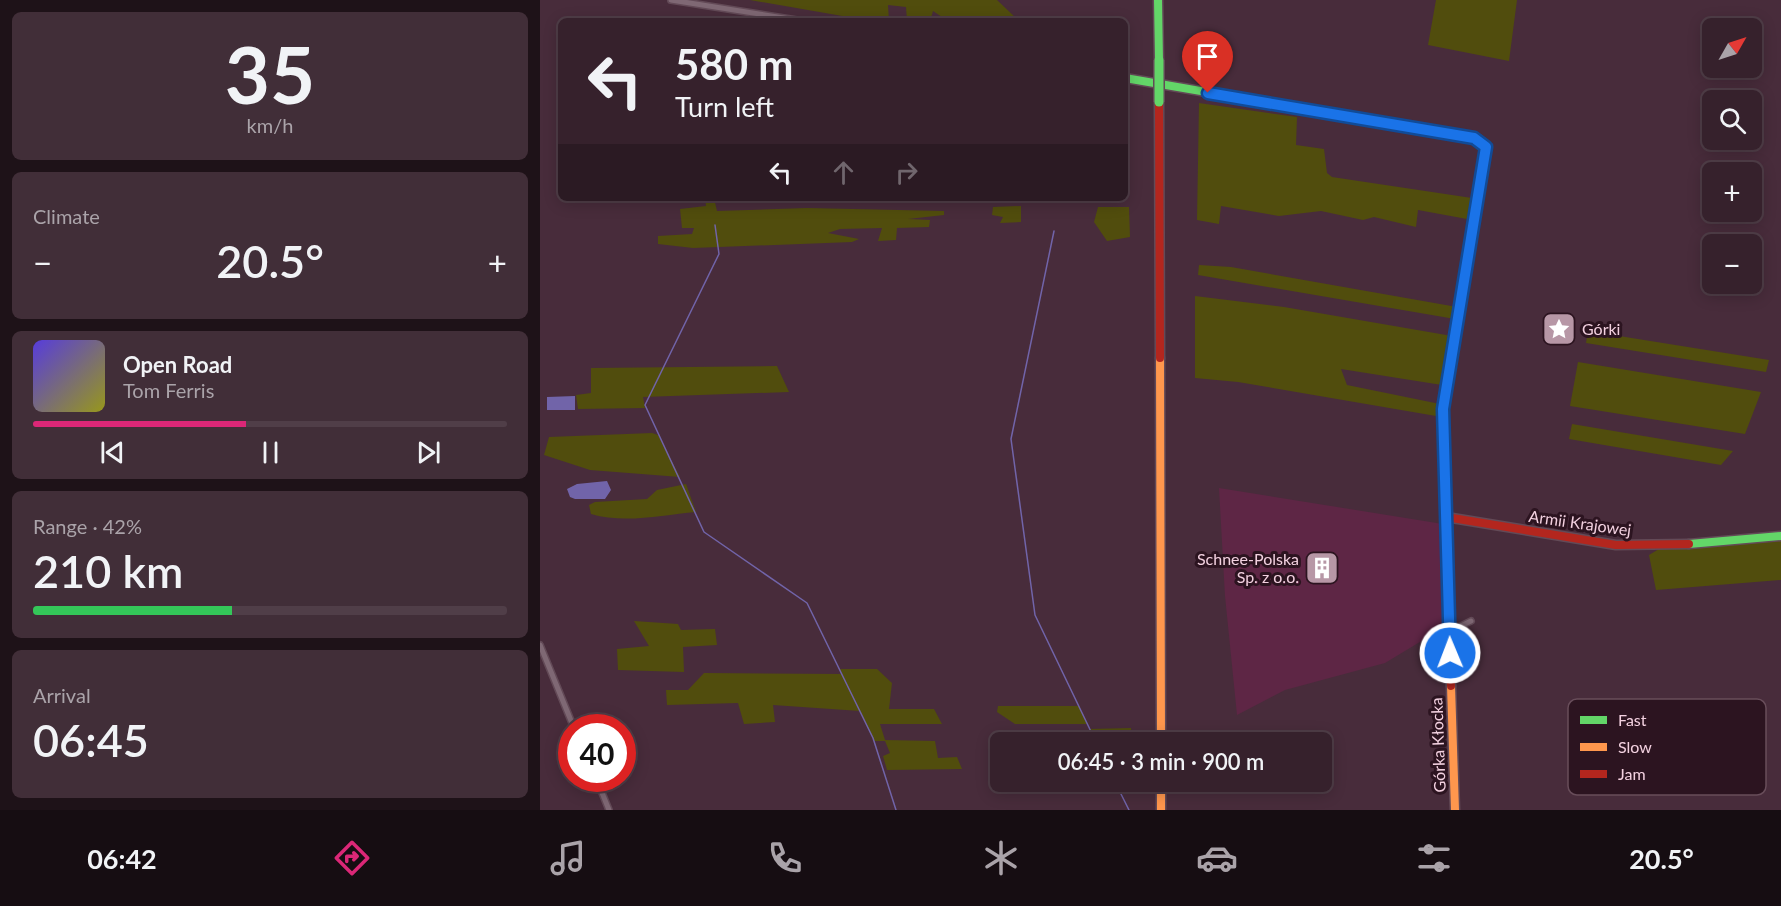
<!DOCTYPE html>
<html lang="en">
<head>
<meta charset="utf-8">
<style>
  :root { --surface:#36212c; --page:#412e38; --text:#f1f3f6; --muted:#aaa3a9; --line:#503e48; --accent:#db2777 }
  body { margin:0; font-family:Lato,sans-serif; background:var(--page); color:var(--text); height:100vh; display:flex; flex-direction:column; font-size:22px; white-space:nowrap }
  * { box-sizing:border-box; margin:0 }
  p { font-size:20px; color:var(--muted) }
  .icon { flex:none; width:33px; height:33px; fill:none; stroke:currentColor; stroke-width:2; stroke-linecap:round; stroke-linejoin:round }
  .map { position:relative; flex:1; overflow:hidden }
  .sheet { display:flex; flex-direction:column; gap:12px; padding:12px; background:#1e1218; width:540px }
  .sheet>* { flex:none }
  .banner { position:absolute; left:18px; top:18px; width:570px; height:183px; border-radius:9px; box-shadow:0 3px 15px #0003,0 0 0 2px var(--line); background:#36212c; color:var(--text); overflow:hidden }
  .needle { width:39px; rotate:51deg }
  .controls { position:absolute; left:1162px; top:18px; display:grid; gap:12px }
  .controls a { display:grid; place-items:center; width:60px; height:60px; border-radius:9px; background:var(--surface); box-shadow:0 3px 15px #0003,0 0 0 2px var(--line); font-size:30px }
  .speed { position:absolute; left:18px; top:714px; display:flex; gap:12px; font-size:30px; font-weight:700; text-align:center }
  .speed>* { display:grid; place-content:center; width:78px; height:78px; border-radius:50%; background:var(--surface); box-shadow:0 3px 15px #0003,0 0 0 2px var(--line); line-height:1 }
  .speed .limit { border:9px solid #d22; background:#fff; color:#111 }
  .pin { position:absolute; display:grid; place-items:center; width:51px; height:51px; color:#fff; margin:-62px -26px; border-radius:50% 50% 50% 0; rotate:-45deg; box-shadow:0 0 6px #0007 }
  .pin .icon { rotate:45deg }
  .me { position:absolute; width:66px; margin:-33px; rotate:359deg; stroke-linejoin:round; filter:drop-shadow(0 0 4px #0008) }
  .turn { display:flex; align-items:center; gap:21px; height:126px; padding:0 18px; font-size:27px }
  .turn .icon { width:78px; height:78px; stroke-width:2.5 }
  .turn b { display:block; font-size:42px; line-height:51px }
  .lanes { display:flex; align-items:center; height:57px; padding:0 18px; background:#0003; justify-content:center; gap:30px; direction:ltr }
  .lanes .off { opacity:.35 }
  .big { font-size:45px; font-weight:600; line-height:1.1 }
  .sheet .tile { flex:1; display:flex; flex-direction:column; justify-content:center; gap:9px; min-width:0; padding:0 21px; border-radius:9px; background:var(--page) }
  .sheet .dial { align-items:center; gap:0 }
  .dial b { font-size:78px; line-height:1 }
  .song { display:flex; align-items:center; gap:18px }
  .cover { width:72px; height:72px; border-radius:9px; background:linear-gradient(135deg,hsl(250 70% 55%),hsl(60 70% 35%)) }
  .played { height:6px; border-radius:3px; background:linear-gradient(90deg,var(--accent) 45%,var(--line) 45%) }
  .keys { display:flex; justify-content:space-around; direction:ltr }
  .heat { display:flex; justify-content:space-between; align-items:center; font-size:33px; direction:ltr }
  .charge { height:9px; border-radius:4px; background:linear-gradient(90deg,#34c759 42%,var(--line) 0) }
  .trip { position:absolute; left:450px; top:732px; width:342px; height:60px; border-radius:9px; background:var(--surface); box-shadow:0 3px 15px #0003,0 0 0 2px var(--line); font-weight:600; line-height:60px; text-align:center }
  .tab-bar { display:flex; height:96px; justify-content:space-around; align-items:center; background:#160d12; color:var(--muted) }
  .tab-bar .icon { width:42px; height:42px }
  .tab-bar .on { color:var(--accent) }
  .tab-bar b { font-size:27px; color:var(--text) }
  main { display:flex; flex:1; min-height:0 }
  .map>svg:first-child { display:block }
</style>
</head>
<body>
<main>
<section class="sheet">
<div class="tile dial"><b>35</b><p>km/h</p></div>
<div class="tile"><p>Climate</p>
<div class="heat"><a>−</a><b class="big">20.5°</b><a>+</a></div>
</div>
<div class="tile">
<div class="song"><i class="cover"></i><div><b>Open Road</b><p>Tom Ferris</p></div></div>
<div class="played"></div>
<div class="keys"><svg class="icon" aria-label="previous" viewBox="0 0 24 24"><path d="M18 5L8 12l10 7zM5 5v14"/></svg><svg class="icon" aria-label="pause" viewBox="0 0 24 24"><path d="M8 5v14M16 5v14"/></svg><svg class="icon" aria-label="next" viewBox="0 0 24 24"><path d="M6 5l10 7-10 7zM19 5v14"/></svg></div>
</div>
<div class="tile"><p>Range · 42%</p><b class="big">210 km</b><div class="charge"></div></div>
<div class="tile"><p>Arrival</p><b class="big">06:45</b></div>
</section>
<div class="map">
<svg width="1241" height="810" viewBox="0 0 1241 810">
  <rect width="100%" height="100%" fill="#482c3b"/>
  <!-- built -->
  <path fill="#5e2645" d="M 679,488 L 903,524 L 906,598 L 903,628 L 845,663 L 745,690 L 697,715 L 685,596 Z"/>
  <!-- green -->
  <path fill="#514d0d" d="M 210,0 L 457,0 L 477,19 L 408,21 L 393,11 L 390,21 L 367,21 L 366,7 L 348,5 L 349,21 L 331,21 Z
    M 896,0 L 977,0 L 969,61 L 888,45 Z
    M 659,103 L 757,117 L 756,145 L 784,149 L 787,173 L 792,177 L 932,198 L 927,219 L 878,210 L 876,227 L 834,217 L 823,220 L 781,211 L 739,216 L 681,206 L 679,224 L 657,220 Z
    M 165,198 L 174,198 L 177,211 L 267,208 L 404,211 L 404,215 L 368,219 L 390,220 L 389,227 L 357,228 L 356,240 L 338,241 L 342,228 L 300,229 L 288,233 L 319,239 L 312,242 L 153,248 L 118,244 L 118,236 L 152,234 L 154,228 L 142,228 L 140,209 L 166,206 Z
    M 481,206 L 481,222 L 460,223 L 463,217 L 452,215 L 453,207 Z
    M 558,207 L 589,207 L 590,237 L 567,241 L 554,222 Z
    M 659,265 L 691,267 L 917,307 L 915,319 L 658,275 Z
    M 655,296 L 744,307 L 912,336 L 902,385 L 801,369 L 807,385 L 900,404 L 896,416 L 698,382 L 655,378 Z
    M 1048,331 L 1229,360 L 1226,372 L 1046,343 Z
    M 1038,362 L 1221,392 L 1205,434 L 1030,406 Z
    M 237,366 L 249,392 L 103,397 L 105,408 L 38,409 L 36,395 L 51,393 L 51,368 Z
    M 1032,424 L 1193,451 L 1181,465 L 1029,439 Z
    M 112,433 L 118,435 L 140,477 L 50,470 L 4,455 L 9,437 Z
    M 146,484 L 156,512 C 123,515 84,524 51,514 L 49,505 L 55,502 L 107,499 L 117,490 Z
    M 1241,539 L 1241,580 L 1116,590 L 1109,555 L 1119,549 Z
    M 94,621 L 138,624 L 141,630 L 175,629 L 177,645 L 143,647 L 144,672 L 78,670 L 77,649 L 109,646 Z
    M 300,669 L 337,669 L 352,683 L 349,709 L 394,709 L 402,724 L 340,724 L 345,740 L 395,741 L 398,758 L 417,757 L 422,769 L 347,770 L 343,756 L 350,753 L 345,741 L 334,741 L 320,711 L 233,705 L 235,722 L 204,724 L 198,703 L 127,705 L 126,690 L 148,690 L 164,673 L 302,674 Z
    M 458,706 L 539,706 L 547,724 L 475,724 L 457,712 Z
    M 591,728 L 592,741 L 556,741 L 550,729 Z"/>
  <!-- water -->
  <path fill="#7164a9" d="M 35,396 L 35,410 L 7,410 L 7,397 Z
    M 67,481 L 71,490 L 65,499 L 35,499 L 30,497 L 27,489 L 37,484 Z"/>
  <g fill="none" stroke-linecap="round" stroke-linejoin="round">
    <!-- stream -->
    <path stroke="#7164a9" stroke-width="1.5" d="M 175,225 L 179,254 L 105,405 L 164,532 L 267,603 L 333,738 L 356,810
      M 514,231 L 471,439 L 495,615 L 556,742
      M 575,782 L 589,810"/>
    <!-- street casing -->
    <g stroke="#634a57" stroke-width="8">
      <path id="street" d="M 131,0 L 263,21
        M 892,640 L 931,621
        M 0,645 L 34,728
        M 56,778 L 69,810"/>
    </g>
    <!-- fast casing -->
    <g stroke="#634a57" stroke-width="11">
      <path id="fast" d="M 618,0 L 619,60
        M 585,78 L 934,138 L 946,147 L 927,265
        M 1149,544 L 1241,536"/>
    </g>
    <!-- slow casing -->
    <g stroke="#634a57" stroke-width="11">
      <path id="slow" d="M 620,358 L 621,742
        M 911,686 L 915,810
        M 621,782 L 621,810"/>
    </g>
    <!-- jam casing -->
    <g stroke="#634a57" stroke-width="11">
      <path id="jam" d="M 619,102 L 620,358
        M 906,517 L 1076,545 L 1149,544
        M 911,686 L 903,409 L 927,265"/>
    </g>
    <!-- street -->
    <use href="#street" stroke="#7f6874" stroke-width="5"/>
    <!-- fast -->
    <use href="#fast" stroke="#63d668" stroke-width="8"/>
    <!-- slow -->
    <use href="#slow" stroke="#ff974d" stroke-width="8"/>
    <!-- jam -->
    <use href="#jam" stroke="#b3261e" stroke-width="8"/>
    <!-- fast-bridge casing -->
    <g stroke="#634a57" stroke-width="12" stroke-linecap="butt">
      <path id="fast-bridge" d="M 619,60 L 619,102"/>
    </g>
    <!-- fast-bridge -->
    <use href="#fast-bridge" stroke="#63d668" stroke-width="9"/>
  </g>
  <g fill="none" stroke-linecap="round" stroke-linejoin="round">
    <!-- route casing -->
    <g stroke="#114b97" stroke-width="15">
      <path id="route" d="M 668,93 L 934,138 L 946,147 L 903,409 L 910,653"/>
    </g>
    <!-- route -->
    <use href="#route" stroke="#1a73e8" stroke-width="10"/>
  </g>
  <!-- icons -->
  <defs>
    <g id="sight-square" transform="scale(1.725)"><rect x="-9" y="-9" width="18" height="18" rx="4" fill="#b797a6" stroke="#2c1420"/><path d="M0-6L1.8-2.2L6-1.7L2.9 1.2L3.7 5.4L0 3.3L-3.7 5.4L-2.9 1.2L-6-1.7L-1.8-2.2Z" fill="#fff"/></g>
    <g id="building-square" transform="scale(1.725)"><rect x="-9" y="-9" width="18" height="18" rx="4" fill="#b797a6" stroke="#2c1420"/><path d="M-4-6H4V6H1V3H-1V6H-4ZM-2.5-4.3h1.7v1.8h-1.7ZM.8-4.3h1.7v1.8H.8ZM-2.5-1h1.7V.8h-1.7ZM.8-1h1.7V.8H.8Z" fill="#fff"/></g>
  </defs>
  <g fill-rule="evenodd">
    <use href="#sight-square" x="1019" y="329"/>
    <use href="#building-square" x="782" y="568"/>
  </g>
  <g text-anchor="middle" stroke-width="6" stroke-linejoin="round" paint-order="stroke">
    <!-- poi labels -->
    <g font-size="16" fill="#f3d1e0" stroke="#2c1420" text-anchor="start">
      <text x="1042" y="335">Górki</text>
      <text x="759" y="565" text-anchor="end">Schnee-Polska<tspan x="759" dy="18">Sp. z o.o.</tspan></text>
    </g>
    <!-- street labels -->
    <g font-size="16" fill="#f3d1e0" stroke="#2c1420">
      <text transform="translate(1040 523) rotate(8)" y="6">Armii Krajowej</text>
      <text transform="translate(898 745) rotate(-92)" y="6">Górka Kłocka</text>
    </g>
  </g>
  <!-- legend -->
  <rect x="1028" y="699" width="198" height="96" rx="9" fill="#2c1420" stroke="#684d5a" stroke-width="1.5"/>
  <rect x="1040" y="716" width="27" height="8" fill="#63d668"/>
  <rect x="1040" y="743" width="27" height="8" fill="#ff974d"/>
  <rect x="1040" y="770" width="27" height="8" fill="#b3261e"/>
  <g font-size="16" fill="#f3d1e0">
    <text x="1078" y="726">Fast</text>
    <text x="1078" y="753">Slow</text>
    <text x="1078" y="780">Jam</text>
  </g>
</svg>
<div class="controls">
<a><svg class="needle" viewBox="-14 -14 28 28"><path d="M0-13l5 13h-10z" fill="#e53935"/><path d="M0 13l5-13h-10z" fill="#aaa3a9"/></svg></a>
<a><svg class="icon" aria-label="search" viewBox="0 0 24 24"><circle cx="10" cy="10" r="6"/><path d="M15 15l6 6"/></svg></a>
<a>+</a>
<a>−</a>
</div>
<div class="speed"><div class="limit">40</div></div>
<div class="pin" style="left:668px;top:93px;background:#d93025"><svg class="icon" aria-label="arrive" viewBox="0 0 24 24"><path d="M6 21V4h12l-3 4 3 4H6"/></svg></div>
<svg class="me" style="left:910px;top:653px" viewBox="-20 -20 40 40"><circle r="17" fill="#1a73e8" stroke="#fff" stroke-width="3"/><path d="M0-11L8 9 0 5-8 9z" fill="#fff"/></svg>
<div class="trip">06:45 · 3 min · 900 m</div>
<div class="banner">
<div class="turn"><svg class="icon" aria-label="left" viewBox="0 0 24 24"><path d="M17 20v-9H6M10 6l-5 5 5 5"/></svg><div><b>580 m</b>Turn left</div></div>
<div class="lanes"><svg class="icon" aria-label="left" viewBox="0 0 24 24"><path d="M17 20v-9H6M10 6l-5 5 5 5"/></svg><svg class="icon off" aria-label="ahead" viewBox="0 0 24 24"><path d="M12 20V5M6 11l6-6 6 6"/></svg><svg class="icon off" aria-label="right" viewBox="0 0 24 24"><path d="M7 20v-9h11M14 6l5 5-5 5"/></svg></div>
</div>
</div>
</main>
<nav class="tab-bar">
<b>06:42</b>
<svg class="icon on" aria-label="directions" viewBox="0 0 24 24"><path d="M12 3l9 9-9 9-9-9zM9 14v-3h6M13 9l2 2-2 2"/></svg>
<svg class="icon" aria-label="music" viewBox="0 0 24 24"><path d="M9 18V5l10-2v13"/><circle cx="6" cy="18" r="3"/><circle cx="16" cy="16" r="3"/></svg>
<svg class="icon" aria-label="phone" viewBox="0 0 24 24"><path d="M5 4h4l2 5-3 2q2 4 5 5l2-3 5 2v4C11 20 4 13 5 4z"/></svg>
<svg class="icon" aria-label="climate" viewBox="0 0 24 24"><path d="M12 3v18M4 7l16 10M4 17L20 7"/></svg>
<svg class="icon" aria-label="car" viewBox="0 0 24 24"><path d="M5 17H2v-5l4-1 3-4h7l3 4 3 1v5h-3M9 17h6M6 11h13"/><circle cx="7" cy="17" r="2"/><circle cx="17" cy="17" r="2"/></svg>
<svg class="icon" aria-label="filters" viewBox="0 0 24 24"><path d="M4 7h16M4 17h16"/><circle cx="9" cy="7" r="2"/><circle cx="15" cy="17" r="2"/></svg>
<b>20.5°</b>
</nav>
</body>
</html>
